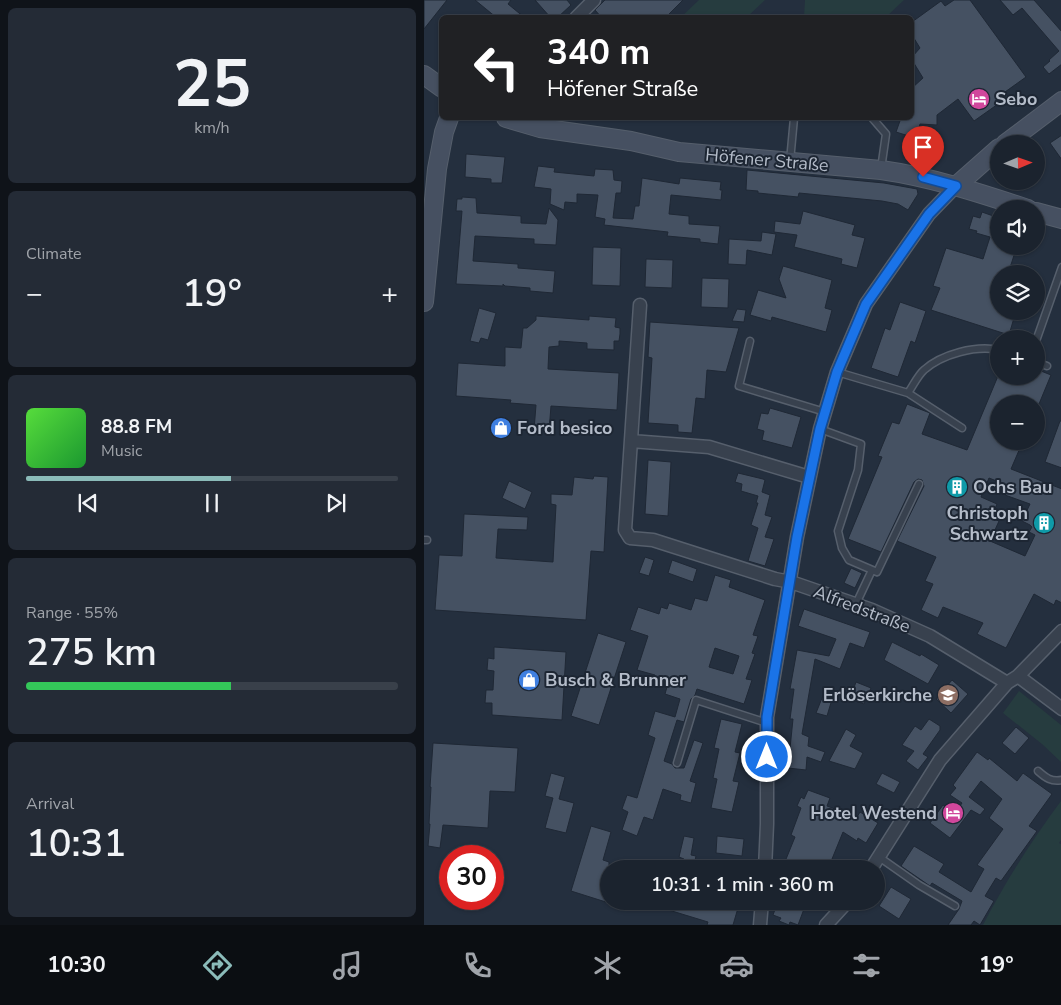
<!DOCTYPE html>
<html lang="en">
<head>
<meta charset="utf-8">
<style>
  :root { --surface:#1b232e; --page:#242b36; --text:#f1f3f6; --muted:#a0a4aa; --line:#39404a; --accent:#8bbbb9 }
  body { margin:0; font-family:"Nunito Sans",sans-serif; background:var(--page); color:var(--text); height:100vh; display:flex; flex-direction:column; font-size:19px; white-space:nowrap }
  * { box-sizing:border-box; margin:0 }
  p { font-size:16px; color:var(--muted) }
  .icon { flex:none; width:28px; height:28px; fill:none; stroke:currentColor; stroke-width:2; stroke-linecap:round; stroke-linejoin:round }
  .map { position:relative; flex:1; overflow:hidden }
  .side { display:flex; flex-direction:column; gap:8px; padding:8px; background:#0f1319; width:424px }
  .side>* { flex:none }
  .guide { position:absolute; left:15px; top:15px; width:475px; height:105px; border-radius:8px; box-shadow:0 1px 4px #0004,0 0 0 1px var(--line); background:#202124; color:#fff; overflow:hidden }
  .needle { width:32px; rotate:88deg }
  .fabs { position:absolute; left:566px; top:135px; display:grid; gap:10px }
  .fabs a { display:grid; place-items:center; width:55px; height:55px; border-radius:50%; background:var(--surface); box-shadow:0 1px 4px #0004,0 0 0 1px var(--line); font-size:25px }
  .speed { position:absolute; left:15px; top:845px; display:flex; gap:10px; font-size:25px; font-weight:700; text-align:center }
  .speed>* { display:grid; place-content:center; width:65px; height:65px; border-radius:50%; background:var(--surface); box-shadow:0 1px 4px #0004,0 0 0 1px var(--line); line-height:1 }
  .speed .limit { border:8px solid #d22; background:#fff; color:#111 }
  .pin { position:absolute; display:grid; place-items:center; width:42px; height:42px; color:#fff; margin:-51px -21px; border-radius:50% 50% 50% 0; rotate:-45deg; box-shadow:0 0 5px #0007 }
  .pin .icon { rotate:45deg }
  .me { position:absolute; width:55px; margin:-28px; rotate:0deg; stroke-linejoin:round; filter:drop-shadow(0 0 4px #0008) }
  .turn { display:flex; align-items:center; gap:18px; height:105px; padding:0 25px; font-size:22px }
  .turn .icon { width:65px; height:65px; stroke-width:2.5 }
  .turn b { display:block; font-size:35px; line-height:42px }
  .big { font-size:38px; font-weight:600; line-height:1.1 }
  .side .widget { flex:1; display:flex; flex-direction:column; justify-content:center; gap:8px; min-width:0; padding:0 18px; border-radius:8px; background:var(--page) }
  .side .dial { align-items:center; gap:0 }
  .dial b { font-size:65px; line-height:1 }
  .song { display:flex; align-items:center; gap:15px }
  .cover { width:60px; height:60px; border-radius:8px; background:linear-gradient(135deg,hsl(110 70% 55%),hsl(130 70% 35%)) }
  .played { height:5px; border-radius:2px; background:linear-gradient(90deg,var(--accent) 55%,var(--line) 55%) }
  .keys { display:flex; justify-content:space-around; direction:ltr }
  .heat { display:flex; justify-content:space-between; align-items:center; font-size:28px; direction:ltr }
  .charge { height:8px; border-radius:4px; background:linear-gradient(90deg,#34c759 55%,var(--line) 0) }
  .trip { position:absolute; left:176px; top:860px; width:285px; height:50px; border-radius:25px; background:var(--surface); box-shadow:0 1px 4px #0004,0 0 0 1px var(--line); font-weight:600; line-height:50px; text-align:center }
  .menu { display:flex; height:80px; justify-content:space-around; align-items:center; background:#0b0e12; color:var(--muted) }
  .menu .icon { width:35px; height:35px }
  .menu .active { color:var(--accent) }
  .menu b { font-size:22px; color:var(--text) }
  main { display:flex; flex:1; min-height:0 }
  .map>svg:first-child { display:block }
</style>
</head>
<body>
<main>
<section class="side">
<div class="widget dial"><b>25</b><p>km/h</p></div>
<div class="widget"><p>Climate</p>
<div class="heat"><a>−</a><b class="big">19°</b><a>+</a></div>
</div>
<div class="widget">
<div class="song"><i class="cover"></i><div><b>88.8 FM</b><p>Music</p></div></div>
<div class="played"></div>
<div class="keys"><svg class="icon" aria-label="previous" viewBox="0 0 24 24"><path d="M18 5L8 12l10 7zM5 5v14"/></svg><svg class="icon" aria-label="pause" viewBox="0 0 24 24"><path d="M8 5v14M16 5v14"/></svg><svg class="icon" aria-label="next" viewBox="0 0 24 24"><path d="M6 5l10 7-10 7zM19 5v14"/></svg></div>
</div>
<div class="widget"><p>Range · 55%</p><b class="big">275 km</b><div class="charge"></div></div>
<div class="widget"><p>Arrival</p><b class="big">10:31</b></div>
</section>
<div class="map">
<svg width="638" height="925" viewBox="0 0 638 925">
  <rect width="100%" height="100%" fill="#242f3e"/>
  <!-- green -->
  <path fill="#263c3f" d="M 275,0 L 341,0 L 323,17 L 257,17 Z
    M 381,0 L 480,0 L 462,17 L 380,17 Z
    M 595,691 L 637,725 L 637,762 L 618,744 L 579,713 Z
    M 637,801 L 637,840 L 635,843 L 638,845 L 637,925 L 559,925 C 581,882 608,840 637,801 Z"/>
  <!-- building -->
  <path fill="#455162" stroke="#1f2835" fill-rule="evenodd" d="M 0,0 L 23,0 L 0,29 Z
    M 51,0 L 87,0 L 84,4 L 101,18 L 73,18 Z
    M 111,0 L 143,0 L 147,5 L 133,18 L 127,18 Z
    M 181,0 L 259,0 L 241,18 L 178,18 L 171,10 Z
    M 530,0 L 546,0 L 602,77 L 581,92 L 584,97 L 550,121 L 534,99 L 513,115 L 513,125 L 496,124 L 490,144 L 488,143 L 488,137 L 472,132 L 477,118 L 488,118 L 488,88 L 499,78 L 488,60 L 488,57 L 496,48 L 488,35 L 488,22 L 517,1 L 521,6 Z
    M 576,0 L 610,0 L 638,32 L 638,64 L 625,74 L 619,67 L 626,61 L 625,60 L 635,51 L 598,8 L 589,15 Z
    M 638,135 L 638,160 L 626,143 Z
    M 42,154 L 81,157 L 78,183 L 67,183 L 67,179 L 41,177 Z
    M 114,166 L 131,168 L 130,172 L 170,176 L 171,169 L 189,170 L 190,180 L 198,181 L 197,193 L 192,193 L 189,218 L 209,219 L 211,206 L 215,206 L 218,178 L 255,184 L 256,178 L 297,182 L 296,190 L 298,190 L 297,200 L 247,195 L 245,214 L 265,216 L 265,224 L 296,226 L 294,244 L 276,242 L 276,239 L 243,236 L 244,232 L 180,225 L 181,219 L 171,217 L 174,195 L 153,194 L 153,203 L 141,202 L 140,210 L 126,204 L 127,189 L 110,187 Z
    M 323,170 L 460,183 L 493,189 L 494,194 L 484,210 L 474,204 L 458,201 L 375,193 L 374,197 L 334,193 L 334,191 L 322,190 Z
    M 38,197 L 52,198 L 53,213 L 97,216 L 97,223 L 122,224 L 125,208 L 134,220 L 132,245 L 110,244 L 110,239 L 51,236 L 49,261 L 94,264 L 94,268 L 131,271 L 129,293 L 106,291 L 106,288 L 81,286 L 79,284 L 79,286 L 32,284 L 38,211 L 32,211 L 33,199 L 38,199 Z
    M 379,211 L 431,225 L 428,235 L 441,238 L 433,268 L 417,264 L 418,259 L 370,247 L 373,235 L 350,232 L 351,221 L 376,224 Z
    M 558,212 L 572,217 L 573,215 L 575,215 L 575,246 L 593,246 L 584,274 L 575,274 L 575,311 L 592,311 L 585,335 L 507,310 L 516,288 L 509,286 L 522,248 L 559,259 L 566,237 L 552,233 L 553,231 L 545,229 L 549,216 L 556,218 Z
    M 338,232 L 352,234 L 348,255 L 323,250 L 322,265 L 304,264 L 305,239 L 337,241 Z
    M 169,247 L 197,248 L 196,286 L 168,285 Z
    M 222,259 L 249,260 L 248,288 L 221,287 Z
    M 359,266 L 408,280 L 401,308 L 408,310 L 402,332 L 348,317 L 347,321 L 326,315 L 334,290 L 362,298 L 355,279 Z
    M 278,278 L 305,279 L 304,308 L 277,307 Z
    M 476,302 L 502,311 L 491,343 L 487,341 L 474,377 L 447,368 L 461,328 L 466,330 Z
    M 55,308 L 72,313 L 64,340 L 57,338 L 55,343 L 46,341 Z
    M 313,309 L 322,310 L 320,322 L 308,321 Z
    M 112,316 L 165,320 L 165,316 L 192,318 L 191,327 L 196,328 L 196,334 L 195,341 L 190,341 L 190,350 L 163,349 L 163,343 L 135,341 L 135,346 L 125,347 L 124,369 L 195,373 L 193,410 L 127,406 L 125,431 L 110,430 L 112,405 L 86,403 L 87,400 L 32,396 L 34,363 L 81,366 L 81,347 L 97,348 L 99,328 L 103,328 L 112,320 Z
    M 226,322 L 315,328 L 302,372 L 283,370 L 281,399 L 272,398 L 268,433 L 254,432 L 254,425 L 224,423 L 228,358 L 224,357 Z
    M 612,369 L 627,375 L 615,404 L 575,404 L 575,441 L 599,441 L 587,469 L 638,489 L 638,603 L 632,600 L 630,605 L 610,594 L 582,648 L 553,634 L 559,623 L 519,607 L 514,618 L 497,610 L 509,584 L 501,581 L 512,557 L 473,541 L 500,486 L 498,480 L 494,479 L 490,482 L 457,552 L 424,539 L 458,457 L 454,456 L 468,422 L 475,424 L 483,404 L 506,413 L 498,434 L 543,450 L 574,376 L 612,376 ZM 565,478 L 585,486 L 581,495 L 606,504 L 598,521 L 606,525 L 608,527 L 605,532 L 611,535 L 601,556 L 566,541 L 575,521 L 567,518 L 573,504 L 557,497 Z
    M 346,408 L 377,417 L 368,448 L 338,440 L 340,431 L 333,429 L 337,413 L 344,414 Z
    M 636,421 L 638,421 L 638,468 L 621,462 Z
    M 224,460 L 247,462 L 244,516 L 221,514 Z
    M 314,473 L 339,479 L 341,480 L 338,492 L 346,495 L 341,515 L 348,517 L 341,537 L 350,539 L 341,566 L 324,561 L 334,528 L 327,525 L 334,503 L 332,503 L 334,496 L 317,491 L 318,484 L 311,482 Z
    M 170,476 L 184,477 L 180,552 L 167,551 L 162,620 L 11,610 L 15,555 L 38,556 L 40,514 L 104,517 L 103,530 L 74,529 L 72,558 L 129,562 L 132,505 L 127,504 L 127,494 L 148,495 L 150,477 L 169,479 Z
    M 85,481 L 108,492 L 101,509 L 78,498 Z
    M 221,557 L 230,560 L 225,576 L 215,573 Z
    M 248,560 L 273,569 L 269,582 L 244,573 Z
    M 427,568 L 438,573 L 431,588 L 420,583 Z
    M 291,575 L 307,580 L 305,587 L 341,600 L 329,635 L 334,636 L 328,653 L 331,654 L 322,679 L 328,680 L 320,704 L 273,689 L 271,695 L 267,699 L 260,722 L 253,720 L 240,761 L 248,764 L 251,768 L 260,768 L 270,740 L 279,743 L 266,781 L 272,783 L 267,803 L 256,800 L 257,795 L 239,789 L 229,820 L 220,817 L 213,836 L 198,830 L 204,812 L 198,809 L 203,795 L 213,798 L 231,738 L 224,735 L 231,711 L 251,717 L 256,699 L 241,694 L 243,687 L 229,682 L 231,675 L 213,670 L 224,636 L 206,630 L 214,607 L 235,614 L 237,607 L 243,609 L 245,603 L 267,610 L 271,598 L 283,601 ZM 291,648 L 315,656 L 309,674 L 285,667 Z
    M 380,609 L 446,632 L 440,648 L 426,643 L 416,669 L 391,659 L 378,734 L 385,737 L 384,746 L 401,752 L 397,762 L 383,757 L 382,770 L 364,768 L 369,719 L 366,719 L 370,689 L 366,689 L 373,650 L 405,656 L 412,639 L 374,626 Z
    M 174,633 L 202,642 L 175,725 L 147,716 Z
    M 468,642 L 496,656 L 497,654 L 515,665 L 504,684 L 460,660 Z
    M 70,647 L 142,652 L 138,720 L 68,715 L 68,703 L 61,703 L 62,690 L 69,690 L 70,671 L 63,670 L 64,658 L 70,659 Z
    M 528,680 L 544,694 L 527,713 L 512,699 Z
    M 432,682 L 447,688 L 440,704 L 426,699 Z
    M 400,693 L 409,696 L 403,716 L 392,713 Z
    M 297,719 L 318,724 L 311,752 L 316,753 L 309,781 L 315,782 L 308,812 L 287,808 L 293,779 L 289,778 L 295,749 L 290,748 Z
    M 505,719 L 516,726 L 516,730 L 499,754 L 504,757 L 494,770 L 482,761 L 490,751 L 478,745 L 491,726 L 497,730 Z
    M 592,727 L 605,738 L 591,754 L 578,743 Z
    M 422,729 L 432,735 L 426,746 L 439,753 L 431,769 L 405,761 Z
    M 9,743 L 94,748 L 91,792 L 66,791 L 64,828 L 19,825 L 16,848 L 4,846 L 6,824 L 5,824 L 7,787 L 6,787 Z
    M 553,752 L 564,760 L 565,758 L 593,781 L 599,773 L 628,794 L 605,826 L 613,831 L 577,881 L 572,878 L 561,896 L 570,901 L 556,925 L 550,921 L 547,925 L 524,925 L 535,909 L 538,901 L 508,883 L 506,886 L 477,866 L 490,846 L 520,864 L 515,872 L 547,892 L 560,869 L 553,865 L 579,829 L 565,818 L 578,799 L 557,781 L 545,797 L 561,809 L 556,815 L 547,810 L 526,838 L 506,823 L 519,805 L 532,812 L 538,803 L 526,795 L 532,788 L 529,785 Z
    M 127,773 L 141,777 L 135,799 L 150,803 L 142,833 L 121,828 L 129,798 L 121,796 Z
    M 458,773 L 476,782 L 470,793 L 452,784 Z
    M 384,790 L 406,798 L 403,806 L 433,817 L 436,812 L 454,823 L 442,843 L 434,838 L 433,841 L 419,832 L 408,859 L 431,869 L 358,869 L 371,837 L 367,835 L 377,808 L 373,806 L 377,797 L 380,799 Z
    M 167,826 L 187,832 L 179,860 L 185,862 L 185,903 L 147,891 Z
    M 260,836 L 270,838 L 267,855 L 272,856 L 269,869 L 258,869 L 260,859 L 255,857 Z
    M 293,836 L 320,839 L 318,856 L 292,853 Z
    M 467,887 L 487,899 L 475,919 L 455,906 Z
    M 225,901 L 294,901 L 314,908 L 309,925 L 283,925 L 284,922 L 225,904 Z
    M 354,901 L 361,901 L 380,909 L 374,925 L 366,922 L 365,925 L 355,921 L 357,918 L 349,915 Z"/>
  <g fill="none" stroke-linecap="round" stroke-linejoin="round">
    <!-- lane casing -->
    <g stroke="#565f6c" stroke-width="9">
      <path id="lane" d="M 450,118 L 449,119 L 462,134 L 457,169
        M 366,161 L 370,118
        M 326,341 L 315,386 L 401,412
        M 612,341 L 638,267
        M 612,362 L 623,366
        M 413,372 L 484,393 C 489,386 494,375 500,370 C 518,354 552,345 575,350
        M 484,393 L 538,428
        M 396,429 L 437,444 L 434,470 L 414,531 L 418,548 L 425,560 L 453,572 L 495,484
        M 0,540 L 3,540
        M 432,604 L 448,570
        M 253,763 L 272,700 L 343,723
        M 614,771 C 622,778 627,782 638,780
        M 455,857 L 495,885 L 531,906"/>
    </g>
    <!-- street casing -->
    <g stroke="#565f6c" stroke-width="15">
      <path id="street" d="M 152,18 L 170,0
        M 216,305 L 201,530 L 206,538 L 229,540 L 351,579 L 367,582 L 448,610 L 506,636 L 583,683
        M 207,441 L 285,447 L 385,477
        M 594,676 L 638,709
        M 341,869 L 343,824 L 343,717 L 373,537 L 396,429 L 413,372 L 442,304 L 505,214 L 532,186
        M 447,869 L 516,760 L 583,683 L 594,676 L 638,631
        M 336,925 L 338,901
        M 402,925 L 424,901"/>
    </g>
    <!-- secondary casing -->
    <g stroke="#565f6c" stroke-width="20">
      <path id="secondary" d="M 0,75 L 18,88
        M 82,118 L 116,128 L 207,141 L 255,152 L 457,170 C 507,177 555,193 604,209
        M 581,144 L 638,101
        M 532,186 L 575,148
        M 612,212 L 638,219
        M 0,302 L 13,169 L 20,132 L 25,118"/>
    </g>
    <!-- lane -->
    <use href="#lane" stroke="#38414e" stroke-width="6"/>
    <!-- street -->
    <use href="#street" stroke="#38414e" stroke-width="12"/>
    <!-- secondary -->
    <use href="#secondary" stroke="#465061" stroke-width="18"/>
  </g>
  <g fill="none" stroke-linecap="round" stroke-linejoin="round">
    <!-- route casing -->
    <g stroke="#114b97" stroke-width="12">
      <path id="route" d="M 343,757 L 343,717 L 373,537 L 396,429 L 413,372 L 442,304 L 505,214 L 532,186 L 499,177"/>
    </g>
    <!-- route -->
    <use href="#route" stroke="#1a73e8" stroke-width="9"/>
  </g>
  <!-- icons -->
  <defs>
    <g id="hotel-disc" transform="scale(1.125)"><circle r="9.5" fill="#d1479c" stroke="#1d2633"/><path d="M-6-4.5h1.5V1H6V5H4.5V3h-9V5H-6ZM-4 0a1.8 1.8 0 1 1 3.6 0ZM.5 0V-2.5h3Q6-2.5 6 0Z" fill="#fff"/></g>
    <g id="shop-disc" transform="scale(1.125)"><circle r="9.5" fill="#3f7fe0" stroke="#1d2633"/><path d="M-5-2.5h2.3a2.7 3.5 0 0 1 5.4 0H5L5.5 6h-11ZM-1.5-2.5h3a1.5 2.3 0 0 0-3 0Z" fill="#fff"/></g>
    <g id="building-disc" transform="scale(1.125)"><circle r="9.5" fill="#0f9aa8" stroke="#1d2633"/><path d="M-4-6H4V6H1V3H-1V6H-4ZM-2.5-4.3h1.7v1.8h-1.7ZM.8-4.3h1.7v1.8H.8ZM-2.5-1h1.7V.8h-1.7ZM.8-1h1.7V.8H.8Z" fill="#fff"/></g>
    <g id="school-disc" transform="scale(1.125)"><circle r="9.5" fill="#8d6e63" stroke="#1d2633"/><path d="M0-5L7-2L0 1L-7-2ZM-4 1L0 2.5L4 1V4Q0 6-4 4Z" fill="#fff"/></g>
  </defs>
  <g fill-rule="evenodd">
    <use href="#hotel-disc" x="555" y="99"/>
    <use href="#shop-disc" x="77" y="428"/>
    <use href="#building-disc" x="533" y="487"/>
    <use href="#building-disc" x="620" y="523"/>
    <use href="#shop-disc" x="105" y="680"/>
    <use href="#school-disc" x="524" y="695"/>
    <use href="#hotel-disc" x="529" y="813"/>
  </g>
  <g text-anchor="middle" stroke-width="4" stroke-linejoin="round" paint-order="stroke">
    <!-- poi labels -->
    <g font-size="18" font-weight="bold" fill="#b4bcc9" stroke="#1d2633" text-anchor="start">
      <text x="571" y="105">Sebo</text>
      <text x="93" y="434">Ford besico</text>
      <text x="549" y="493">Ochs Bau</text>
      <text x="604" y="519" text-anchor="end">Christoph<tspan x="604" dy="21">Schwartz</tspan></text>
      <text x="121" y="686">Busch &amp; Brunner</text>
      <text x="508" y="701" text-anchor="end">Erlöserkirche</text>
      <text x="513" y="819" text-anchor="end">Hotel Westend</text>
    </g>
    <!-- street labels -->
    <g font-size="18" fill="#b4bcc9" stroke="#1d2633">
      <text transform="translate(343 160) rotate(5)" y="6">Höfener Straße</text>
      <text transform="translate(438 609) rotate(21)" y="6">Alfredstraße</text>
    </g>
  </g>
</svg>
<div class="fabs">
<a><svg class="needle" viewBox="-14 -14 28 28"><path d="M0-13l5 13h-10z" fill="#e53935"/><path d="M0 13l5-13h-10z" fill="#a0a4aa"/></svg></a>
<a><svg class="icon" aria-label="sound" viewBox="0 0 24 24"><path d="M4 9h4l5-4v14l-5-4H4zM17 9q2 3 0 6"/></svg></a>
<a><svg class="icon" aria-label="layers" viewBox="0 0 24 24"><path d="M12 4l9 5-9 5-9-5zM3 14l9 5 9-5"/></svg></a>
<a>+</a>
<a>−</a>
</div>
<div class="speed"><div class="limit">30</div></div>
<div class="pin" style="left:499px;top:177px;background:#d93025"><svg class="icon" aria-label="arrive" viewBox="0 0 24 24"><path d="M6 21V4h12l-3 4 3 4H6"/></svg></div>
<svg class="me" style="left:343px;top:757px" viewBox="-20 -20 40 40"><circle r="17" fill="#1a73e8" stroke="#fff" stroke-width="3"/><path d="M0-11L8 9 0 5-8 9z" fill="#fff"/></svg>
<div class="trip">10:31 · 1 min · 360 m</div>
<div class="guide">
<div class="turn"><svg class="icon" aria-label="left" viewBox="0 0 24 24"><path d="M17 20v-9H6M10 6l-5 5 5 5"/></svg><div><b>340 m</b>Höfener Straße</div></div>
</div>
</div>
</main>
<nav class="menu">
<b>10:30</b>
<svg class="icon active" aria-label="directions" viewBox="0 0 24 24"><path d="M12 3l9 9-9 9-9-9zM9 14v-3h6M13 9l2 2-2 2"/></svg>
<svg class="icon" aria-label="music" viewBox="0 0 24 24"><path d="M9 18V5l10-2v13"/><circle cx="6" cy="18" r="3"/><circle cx="16" cy="16" r="3"/></svg>
<svg class="icon" aria-label="phone" viewBox="0 0 24 24"><path d="M5 4h4l2 5-3 2q2 4 5 5l2-3 5 2v4C11 20 4 13 5 4z"/></svg>
<svg class="icon" aria-label="climate" viewBox="0 0 24 24"><path d="M12 3v18M4 7l16 10M4 17L20 7"/></svg>
<svg class="icon" aria-label="car" viewBox="0 0 24 24"><path d="M5 17H2v-5l4-1 3-4h7l3 4 3 1v5h-3M9 17h6M6 11h13"/><circle cx="7" cy="17" r="2"/><circle cx="17" cy="17" r="2"/></svg>
<svg class="icon" aria-label="filters" viewBox="0 0 24 24"><path d="M4 7h16M4 17h16"/><circle cx="9" cy="7" r="2"/><circle cx="15" cy="17" r="2"/></svg>
<b>19°</b>
</nav>
</body>
</html>
